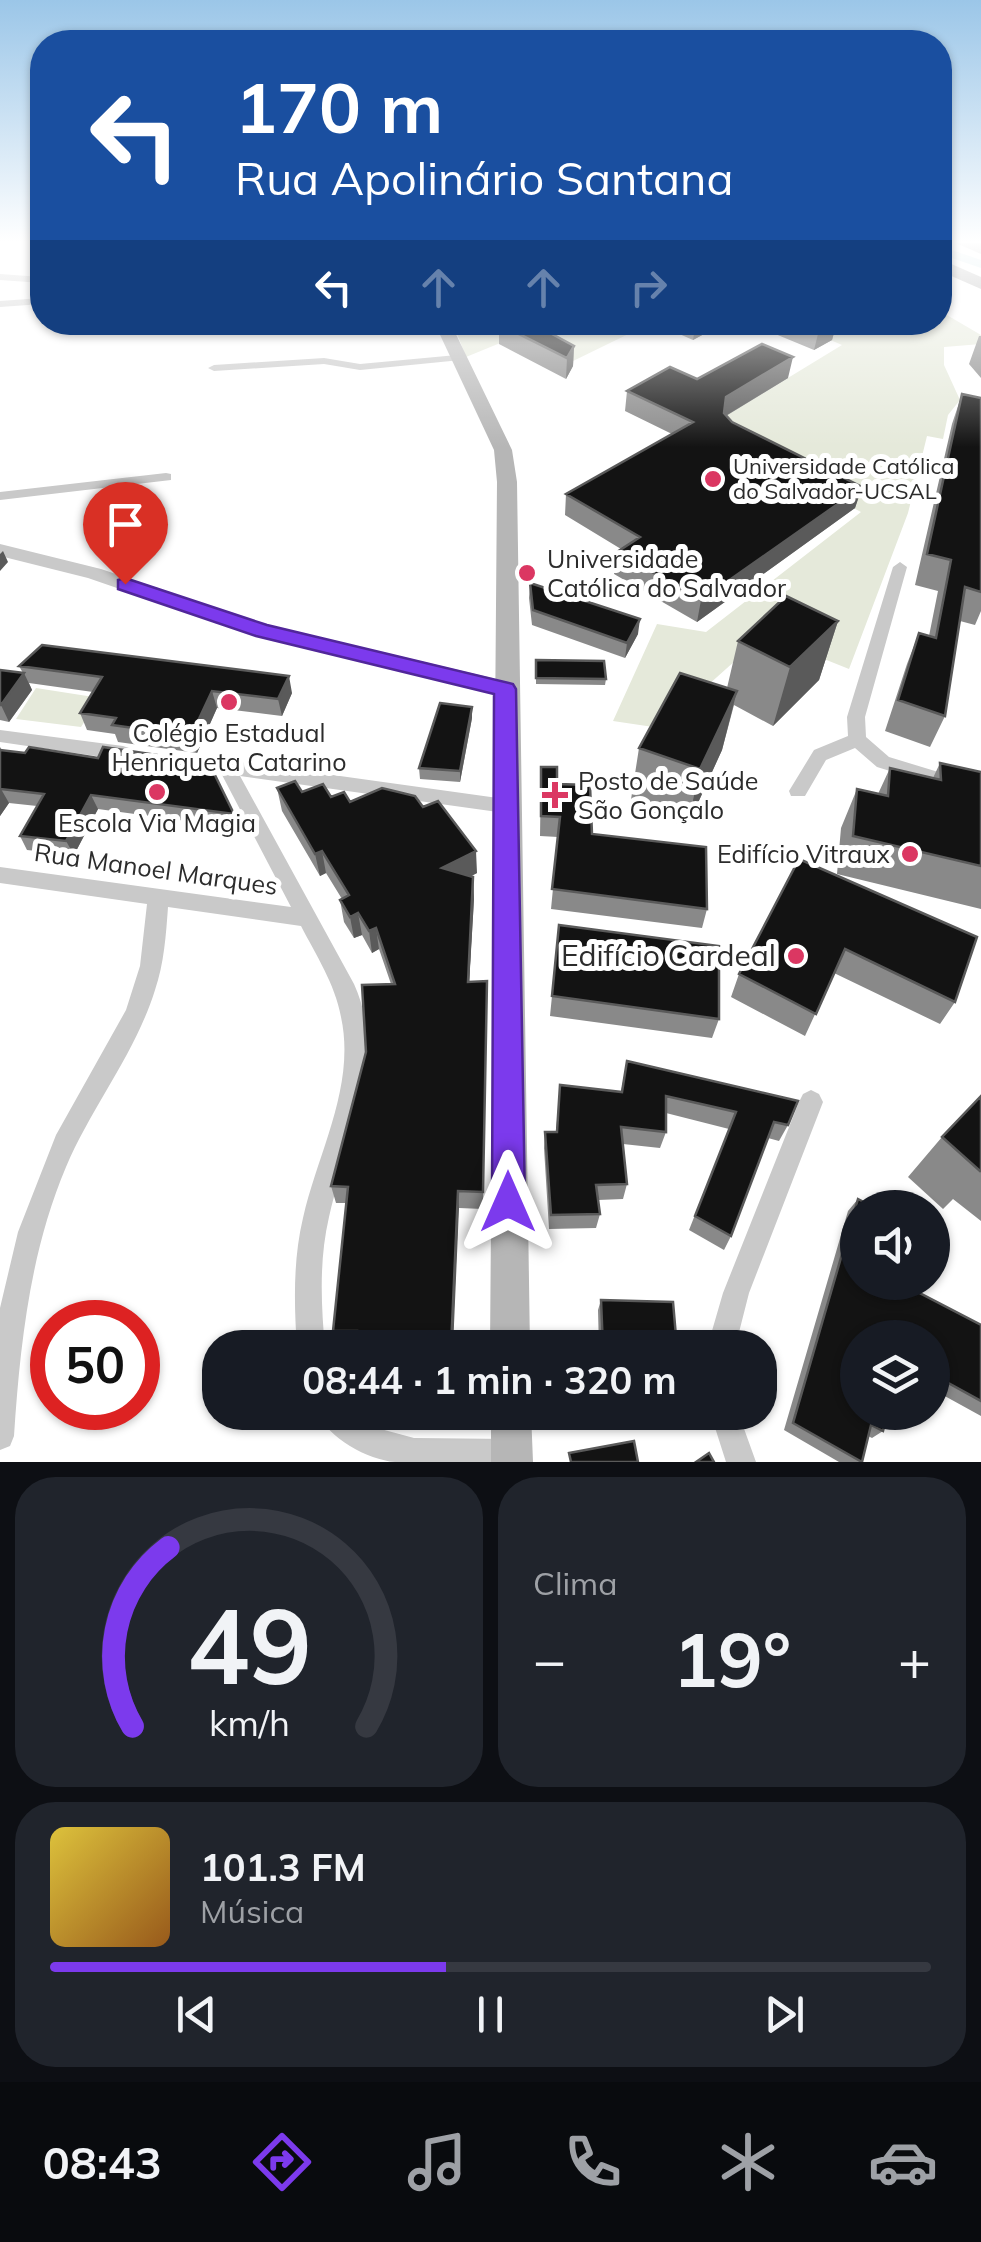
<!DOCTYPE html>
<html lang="pt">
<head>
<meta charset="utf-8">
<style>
  :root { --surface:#171b24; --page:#20242c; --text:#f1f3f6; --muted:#9ea1a6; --line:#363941; --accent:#7c3aed }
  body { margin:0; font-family:Mulish,sans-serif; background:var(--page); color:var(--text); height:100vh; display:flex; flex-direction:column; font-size:38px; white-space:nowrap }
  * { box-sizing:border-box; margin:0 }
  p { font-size:32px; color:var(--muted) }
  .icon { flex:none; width:55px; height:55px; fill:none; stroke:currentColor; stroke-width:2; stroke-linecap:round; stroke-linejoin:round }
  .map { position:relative; height:1462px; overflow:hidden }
  .details { display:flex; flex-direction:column; gap:15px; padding:15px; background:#0d0f14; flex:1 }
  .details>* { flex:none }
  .guide { position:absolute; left:30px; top:30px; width:922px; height:305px; border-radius:40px; box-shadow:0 2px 8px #0004; background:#1a4fa0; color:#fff; overflow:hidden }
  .fabs { position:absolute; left:840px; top:1190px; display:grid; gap:20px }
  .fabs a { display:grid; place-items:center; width:110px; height:110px; border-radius:50%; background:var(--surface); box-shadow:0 2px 8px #0004; font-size:50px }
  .speed { position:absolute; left:30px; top:1300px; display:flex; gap:20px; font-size:50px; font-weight:700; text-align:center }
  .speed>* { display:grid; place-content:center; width:130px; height:130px; border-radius:50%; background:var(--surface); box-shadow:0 2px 8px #0004; line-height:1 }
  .speed .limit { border:15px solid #d22; background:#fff; color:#111 }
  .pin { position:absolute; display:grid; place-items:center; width:85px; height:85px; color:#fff; margin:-102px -42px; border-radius:50% 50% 50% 0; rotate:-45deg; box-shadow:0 0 10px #0007 }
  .pin .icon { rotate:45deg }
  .me { position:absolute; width:110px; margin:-55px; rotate:0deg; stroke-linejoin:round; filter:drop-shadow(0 0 8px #0008) }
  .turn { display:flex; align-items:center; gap:35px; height:210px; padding:0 40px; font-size:45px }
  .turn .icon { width:130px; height:130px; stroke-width:2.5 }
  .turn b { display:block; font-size:70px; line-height:85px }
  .lanes { display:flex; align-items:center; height:95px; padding:0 40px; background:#0003; justify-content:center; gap:50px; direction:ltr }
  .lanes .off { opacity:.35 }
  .big { font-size:75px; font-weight:700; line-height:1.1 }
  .details .tile { flex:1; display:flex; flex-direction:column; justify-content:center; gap:15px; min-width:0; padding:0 35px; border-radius:40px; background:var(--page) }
  .details .dial { align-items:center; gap:0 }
  .dial svg { height:260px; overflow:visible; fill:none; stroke:var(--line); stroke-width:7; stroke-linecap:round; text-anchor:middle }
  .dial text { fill:var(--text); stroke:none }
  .song { display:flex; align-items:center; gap:30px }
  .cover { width:120px; height:120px; border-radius:15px; background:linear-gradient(135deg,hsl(50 70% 55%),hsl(30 70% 35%)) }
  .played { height:10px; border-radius:5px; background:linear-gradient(90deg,var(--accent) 45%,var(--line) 45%) }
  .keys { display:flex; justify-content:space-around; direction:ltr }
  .heat { display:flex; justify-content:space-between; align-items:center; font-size:55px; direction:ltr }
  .details .tiles { flex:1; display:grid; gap:15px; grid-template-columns:1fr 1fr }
  .tile:last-child { grid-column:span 2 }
  .trip { position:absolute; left:202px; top:1330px; width:575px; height:100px; border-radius:40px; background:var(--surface); box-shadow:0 2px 8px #0004; font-weight:700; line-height:100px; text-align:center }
  .tabs { display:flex; height:160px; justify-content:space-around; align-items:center; background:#090b0e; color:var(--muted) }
  .tabs .icon { width:70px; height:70px }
  .tabs .on { color:var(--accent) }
  .tabs b { font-size:45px; color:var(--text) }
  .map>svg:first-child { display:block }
</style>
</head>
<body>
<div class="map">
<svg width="981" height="1462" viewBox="0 0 981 1462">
  <rect width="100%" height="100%" fill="#fff"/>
  <!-- green -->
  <path fill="#e5e9da" d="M 940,311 L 981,335 L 981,344 L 944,347 L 944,365 L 960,400 L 948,415 L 943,439 L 927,436 L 908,513 L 849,669 L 764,635 L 660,728 L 613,721 L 657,624 L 706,632 L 861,512 L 728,443 L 722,418 L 842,345 L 814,333 L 830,323 L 940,322 Z
    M 453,323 L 651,323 L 571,362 L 522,334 L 466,357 Z
    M 36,688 L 100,698 L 81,727 L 16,719 Z"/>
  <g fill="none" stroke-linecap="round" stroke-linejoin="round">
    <!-- canal -->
    <path fill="#c7e2e8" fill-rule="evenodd" d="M 940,246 L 981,260 L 981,268 L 940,254 Z"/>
    <!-- minor -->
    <path fill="#c9c9c9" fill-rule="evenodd" d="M 35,253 L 42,253 L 42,259 L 35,257 Z
      M 0,274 L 42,277 L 42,283 L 0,280 Z
      M 42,298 L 42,304 L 0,307 L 0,301 Z
      M 457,355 L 461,356 L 461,360 L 360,370 L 324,364 L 214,371 L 208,368 L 214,365 L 324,358 L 360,364 Z
      M 166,473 L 171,474 L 171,480 L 0,500 L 0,492 Z
      M 900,562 L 907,567 L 865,717 L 866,737 L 889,757 L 981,785 L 981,799 L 877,767 L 855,748 L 826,760 L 805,796 L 791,796 L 789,791 L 814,750 L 848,736 L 847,717 L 893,567 Z
      M 0,730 L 123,746 L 129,748 L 132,753 L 129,758 L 123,760 L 0,742 Z
      M 189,755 L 505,799 L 512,801 L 514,806 L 512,811 L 505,813 L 240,776 L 354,984 C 389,1061 346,1141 329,1217 C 319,1260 321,1304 325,1348 L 297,1348 C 294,1304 293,1260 303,1218 C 318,1152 356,1086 341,1017 C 335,984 316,955 301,926 L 168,907 C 166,935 164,964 155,990 C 135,1054 92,1106 66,1167 C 30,1252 20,1345 14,1436 L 10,1446 L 0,1450 L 0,1308 L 18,1232 L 56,1135 L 126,1010 L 140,966 L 147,904 L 0,883 L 0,867 L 291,907 L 221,773 L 183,767 L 180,762 L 183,757 Z
      M 811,1090 L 819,1094 L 823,1102 L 749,1293 L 735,1348 L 707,1348 L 723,1293 L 799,1102 L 803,1094 Z
      M 317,1412 L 353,1412 L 377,1428 L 414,1438 L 511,1439 L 521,1444 L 526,1454 L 522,1462 C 480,1462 436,1462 395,1462 C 368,1460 328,1438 317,1412 Z
      M 710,1412 L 738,1412 L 756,1462 L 726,1462 Z"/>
    <!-- tertiary -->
    <path fill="#c9c9c9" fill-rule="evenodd" d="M 0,544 L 101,569 L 268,625 L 505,681 L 516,689 L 505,697 L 256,636 L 88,578 L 0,556 Z"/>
    <!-- secondary -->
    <path fill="#b6b6b6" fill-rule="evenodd" d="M 434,322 L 450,322 L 512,450 L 517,482 L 530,1348 L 490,1348 L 497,482 L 494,450 Z
      M 491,1412 L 531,1412 L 533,1462 L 491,1462 Z"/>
    <!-- primary -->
    <path fill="#a4a4a4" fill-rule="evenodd" d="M 956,243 L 981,243 L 981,254 Z
      M 940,259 L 981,277 L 981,289 L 940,271 Z"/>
  </g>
  <!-- wall -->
  <path fill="#898989" d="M 660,322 L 726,322 L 693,340 L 659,325 Z
    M 746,322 L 837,322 L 832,340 L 814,350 Z
    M 499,324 L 574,346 L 573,366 L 566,379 L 499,344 Z
    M 979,336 L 981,336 L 981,378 L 969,364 Z
    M 788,378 L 726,416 L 732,422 L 862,487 L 855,508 L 697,622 L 614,574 L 617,552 L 621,549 L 565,515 L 566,494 L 672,434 L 625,411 L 627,391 L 697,379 Z
    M 962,394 L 981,398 L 981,611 L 975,625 L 960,621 L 945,716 L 930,747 L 885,731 L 907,664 L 919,633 L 929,636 L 938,591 L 915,585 L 952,424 Z
    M 530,583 L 638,634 L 625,658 L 532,625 L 529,598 Z
    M 838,621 L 819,680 L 773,726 L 734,705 L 722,750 L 687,827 L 630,806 L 639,748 L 727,688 L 738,641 Z
    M 536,660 L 606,679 L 605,685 L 536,684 Z
    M 19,666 L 292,693 L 282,716 L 217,708 L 197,753 L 118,742 L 115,734 L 87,730 L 80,713 L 93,692 L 29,683 L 32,690 L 9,722 L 0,720 L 0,670 L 23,673 Z
    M 472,718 L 460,782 L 420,779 L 419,768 Z
    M 0,747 L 2,750 L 234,814 L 238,828 L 98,809 L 74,855 L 27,850 L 20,836 L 37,806 L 9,803 L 0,816 Z
    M 940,763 L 981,772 L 981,909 L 837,874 L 841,828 L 857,789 L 878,794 L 890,768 L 933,778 Z
    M 541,767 L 557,784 L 592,834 L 707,909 L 702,928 L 551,909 L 558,837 L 540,836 Z
    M 277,788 L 350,802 L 423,807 L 477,873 L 471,876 L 473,877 L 474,899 L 469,982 L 487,981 L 483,1209 L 459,1208 L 356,1344 L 339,1344 L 333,1331 L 347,1203 L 336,1203 L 331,1186 L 391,984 L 379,949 L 372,953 L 362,935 L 354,938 L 344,922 L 340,900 L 342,899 L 326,873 L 320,876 L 282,811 Z
    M 799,859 L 955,1002 L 940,1024 L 834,973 L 805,1036 L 731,997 L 739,974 Z
    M 559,925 L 719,1019 L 712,1038 L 550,1016 Z
    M 627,1061 L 788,1125 L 779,1141 L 768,1138 L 731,1236 L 724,1250 L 689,1230 L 729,1129 L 666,1113 L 666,1132 L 660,1148 L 623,1144 L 627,1184 L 623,1199 L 598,1200 L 600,1214 L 596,1228 L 549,1229 L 544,1148 L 545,1132 L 556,1132 L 560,1085 L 621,1092 Z
    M 981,1096 L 981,1221 L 953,1199 L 943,1209 L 908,1177 L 942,1137 Z
    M 858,1199 L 914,1290 L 981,1325 L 981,1416 L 932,1389 L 932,1338 L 858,1338 L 883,1431 L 872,1438 L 868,1436 L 862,1462 L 839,1462 L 784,1430 L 848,1211 Z
    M 601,1300 L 677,1348 L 599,1348 L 598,1310 Z
    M 602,1412 L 683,1412 L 684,1420 L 678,1427 L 602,1424 Z"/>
  <!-- shaded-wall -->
  <path fill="#5a5a5a" d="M 696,322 L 726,322 L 693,340 Z
    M 833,322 L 837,322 L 832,340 L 814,350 L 819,330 Z
    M 574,346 L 573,366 L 566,379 L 567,358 Z
    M 793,357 L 788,378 L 722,418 L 726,397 Z
    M 862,487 L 855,508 L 697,622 L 701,600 Z
    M 3,551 L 8,562 L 0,571 L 0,554 Z
    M 640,619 L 638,634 L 625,658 L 627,643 Z
    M 838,621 L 819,680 L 773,726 L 790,667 Z
    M 24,673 L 32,690 L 9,722 L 1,705 Z
    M 289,676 L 292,693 L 282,716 L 278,699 Z
    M 212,691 L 217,708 L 197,753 L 191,736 Z
    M 737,691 L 722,750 L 687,827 L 700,769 Z
    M 472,707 L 472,718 L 460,782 L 460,771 Z
    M 1,789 L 9,803 L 0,816 L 0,790 Z
    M 91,795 L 98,809 L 74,855 L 66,841 Z
    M 322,851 L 326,873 L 320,876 L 315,854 Z
    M 476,851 L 477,873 L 443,891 L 442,868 Z
    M 473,877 L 474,899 L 468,1003 L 468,982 Z
    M 358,913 L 362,935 L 354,938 L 350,917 Z
    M 376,928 L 379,949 L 372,953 L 369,931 Z
    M 458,1191 L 459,1208 L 453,1348 L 451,1348 Z"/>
  <!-- building -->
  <path fill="#131313" stroke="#5a5a5a" stroke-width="2.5" d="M 503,322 L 530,322 L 574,346 L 567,358 L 499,324 Z
    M 799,322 L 833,322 L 819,330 Z
    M 762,344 L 793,357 L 726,397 L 724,413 L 732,422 L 862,487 L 701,600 L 617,552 L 640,537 L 566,494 L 693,422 L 627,391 L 670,367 L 697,379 Z
    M 962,394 L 981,398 L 981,592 L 965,587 L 945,716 L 898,700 L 919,633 L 936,638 L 951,560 L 927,554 Z
    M 530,583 L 640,619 L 627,643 L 533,610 Z
    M 786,596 L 838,621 L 790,667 L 738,641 Z
    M 42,645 L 289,676 L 278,699 L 212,691 L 191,736 L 112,725 L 116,718 L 80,713 L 102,677 L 19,666 Z
    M 536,660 L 604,661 L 606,679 L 536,678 Z
    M 0,670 L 24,673 L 1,705 L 0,705 Z
    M 680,673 L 737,691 L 700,769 L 639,748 Z
    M 440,703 L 472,707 L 460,771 L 419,768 Z
    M 29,747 L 98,758 L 103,747 L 209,763 L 234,814 L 91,795 L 66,841 L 20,836 L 44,794 L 1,789 L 0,790 L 0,750 L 25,753 Z
    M 940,763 L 981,772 L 981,866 L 853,836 L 857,789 L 888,796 L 890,768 L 941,780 Z
    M 541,767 L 557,767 L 557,784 L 590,785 L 592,834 L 706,847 L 707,909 L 552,889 L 560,817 L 541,816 Z
    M 295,781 L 302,792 L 323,784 L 331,797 L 344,792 L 350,802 L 382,788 L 415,796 L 423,807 L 438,801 L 476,851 L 442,868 L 473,877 L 468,982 L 487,981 L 483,1192 L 458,1191 L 451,1348 L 355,1348 L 357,1331 L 333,1331 L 348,1187 L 331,1186 L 366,1052 L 362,985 L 395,984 L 376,928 L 369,931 L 358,913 L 350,917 L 340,900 L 349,895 L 322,851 L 315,854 L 277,788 Z
    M 799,859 L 977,937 L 955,1002 L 845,949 L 816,1014 L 739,974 Z
    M 559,925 L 719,946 L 719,1019 L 552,996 Z
    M 627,1061 L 798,1101 L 788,1125 L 774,1122 L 731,1236 L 695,1216 L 736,1112 L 666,1096 L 666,1132 L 621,1127 L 627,1184 L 596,1185 L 600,1214 L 551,1215 L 545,1132 L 557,1132 L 560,1085 L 622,1092 Z
    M 981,1096 L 981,1170 L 980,1171 L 942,1137 Z
    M 858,1199 L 875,1208 L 858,1208 L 858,1282 L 916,1282 L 914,1290 L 981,1325 L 981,1401 L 932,1374 L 932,1338 L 858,1338 L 858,1412 L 888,1412 L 883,1431 L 871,1425 L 862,1462 L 793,1423 Z
    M 601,1300 L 673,1302 L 677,1348 L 603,1348 Z
    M 606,1412 L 683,1412 L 684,1420 L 606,1417 Z
    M 634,1441 L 638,1462 L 571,1462 L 569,1453 Z
    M 709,1453 L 714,1462 L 696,1462 Z"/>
  <!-- sky -->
  <linearGradient id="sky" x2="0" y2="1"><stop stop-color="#9bc6e8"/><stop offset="0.54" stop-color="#fff"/><stop offset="1" stop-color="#fff" stop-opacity="0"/></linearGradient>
  <rect width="981" height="447" fill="url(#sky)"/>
  <!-- route -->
  <path fill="#7c3aed" stroke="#51269a" stroke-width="2.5" d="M 125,578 L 267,625 L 513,684 L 516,689 L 525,1202 L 520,1213 L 508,1218 L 497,1213 L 492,1202 L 494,694 L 256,636 L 118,589 L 118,580 Z"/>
  <!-- markers -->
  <g fill="#db3762" stroke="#fff" stroke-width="4">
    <circle cx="713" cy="479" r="10"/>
    <circle cx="527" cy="573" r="10"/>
    <circle cx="229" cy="702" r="10"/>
    <circle cx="157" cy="792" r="10"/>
    <path d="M550 780h10v10h10v10h-10v10h-10v-10h-10v-10h10z"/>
    <circle cx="910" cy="854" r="10"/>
    <circle cx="796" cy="956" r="10"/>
  </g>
  <g text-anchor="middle" stroke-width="10" stroke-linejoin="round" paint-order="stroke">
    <!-- far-poi labels -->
    <g font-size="22" fill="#2c2c2c" stroke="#fff" text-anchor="start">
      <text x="733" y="474">Universidade Católica<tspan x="733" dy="25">do Salvador-UCSAL</tspan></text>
    </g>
    <!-- poi labels -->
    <g font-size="25" fill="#2c2c2c" stroke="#fff" text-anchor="start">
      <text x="547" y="568">Universidade<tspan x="547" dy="29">Católica do Salvador</tspan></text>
      <text x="229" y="742" text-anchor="middle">Colégio Estadual<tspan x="229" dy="29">Henriqueta Catarino</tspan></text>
      <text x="578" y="790">Posto de Saúde<tspan x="578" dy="29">São Gonçalo</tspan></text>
      <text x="157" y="832" text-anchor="middle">Escola Via Magia</text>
      <text x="890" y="863" text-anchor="end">Edifício Vitraux</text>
    </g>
    <!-- street labels -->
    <g font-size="25" fill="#2c2c2c" stroke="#fff">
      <text transform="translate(156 869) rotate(8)" y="9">Rua Manoel Marques</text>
    </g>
    <!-- near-poi labels -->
    <g font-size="30" fill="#2c2c2c" stroke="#fff" text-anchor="end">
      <text x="776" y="966">Edifício Cardeal</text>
    </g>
  </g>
</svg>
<div class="fabs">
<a><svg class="icon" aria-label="sound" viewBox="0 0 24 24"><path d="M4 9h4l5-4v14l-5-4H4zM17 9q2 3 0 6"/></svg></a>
<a><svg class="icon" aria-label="layers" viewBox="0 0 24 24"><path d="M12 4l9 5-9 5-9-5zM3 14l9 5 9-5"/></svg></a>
</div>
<div class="speed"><div class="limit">50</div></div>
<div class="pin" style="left:125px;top:584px;background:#d93025"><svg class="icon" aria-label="arrive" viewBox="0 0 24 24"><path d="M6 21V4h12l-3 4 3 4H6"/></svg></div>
<svg class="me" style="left:508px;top:1202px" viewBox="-20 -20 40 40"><path d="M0-17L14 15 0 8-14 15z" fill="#7c3aed" stroke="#fff" stroke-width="4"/></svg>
<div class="trip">08:44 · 1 min · 320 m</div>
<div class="guide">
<div class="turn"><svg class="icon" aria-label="left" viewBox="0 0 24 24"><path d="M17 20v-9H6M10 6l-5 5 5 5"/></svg><div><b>170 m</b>Rua Apolinário Santana</div></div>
<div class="lanes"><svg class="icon" aria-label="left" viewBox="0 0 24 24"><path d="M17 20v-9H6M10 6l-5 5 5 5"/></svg><svg class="icon off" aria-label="ahead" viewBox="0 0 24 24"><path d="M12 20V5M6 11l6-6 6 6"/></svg><svg class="icon off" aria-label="ahead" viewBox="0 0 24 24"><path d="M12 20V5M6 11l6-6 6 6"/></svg><svg class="icon off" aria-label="right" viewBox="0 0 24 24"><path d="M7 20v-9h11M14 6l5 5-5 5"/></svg></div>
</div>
</div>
<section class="details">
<div class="tiles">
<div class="tile dial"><svg viewBox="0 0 100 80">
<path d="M14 69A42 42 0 1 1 86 69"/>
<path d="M14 69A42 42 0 0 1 25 14" stroke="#7c3aed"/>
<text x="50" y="56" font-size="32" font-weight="700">49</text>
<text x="50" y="72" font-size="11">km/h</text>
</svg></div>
<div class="tile"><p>Clima</p>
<div class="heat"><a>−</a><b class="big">19°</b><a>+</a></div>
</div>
<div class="tile">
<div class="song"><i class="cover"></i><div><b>101.3 FM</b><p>Música</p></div></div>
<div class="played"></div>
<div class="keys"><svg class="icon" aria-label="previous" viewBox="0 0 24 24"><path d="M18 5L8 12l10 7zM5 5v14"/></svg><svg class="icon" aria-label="pause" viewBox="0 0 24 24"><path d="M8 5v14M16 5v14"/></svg><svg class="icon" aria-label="next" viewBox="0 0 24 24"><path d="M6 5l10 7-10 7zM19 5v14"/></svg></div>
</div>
</div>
</section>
<nav class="tabs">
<b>08:43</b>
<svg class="icon on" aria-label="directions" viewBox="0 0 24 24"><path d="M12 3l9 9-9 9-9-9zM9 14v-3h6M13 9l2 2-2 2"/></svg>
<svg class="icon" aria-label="music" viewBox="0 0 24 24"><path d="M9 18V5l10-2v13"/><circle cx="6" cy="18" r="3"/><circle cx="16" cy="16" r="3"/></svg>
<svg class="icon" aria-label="phone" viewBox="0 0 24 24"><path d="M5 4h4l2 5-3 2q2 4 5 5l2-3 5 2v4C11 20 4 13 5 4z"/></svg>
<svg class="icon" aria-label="climate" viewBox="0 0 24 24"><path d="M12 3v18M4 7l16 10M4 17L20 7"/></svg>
<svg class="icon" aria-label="car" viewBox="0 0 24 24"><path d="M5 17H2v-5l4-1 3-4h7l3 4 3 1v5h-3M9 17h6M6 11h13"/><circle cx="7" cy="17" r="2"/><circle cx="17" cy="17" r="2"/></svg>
</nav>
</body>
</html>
